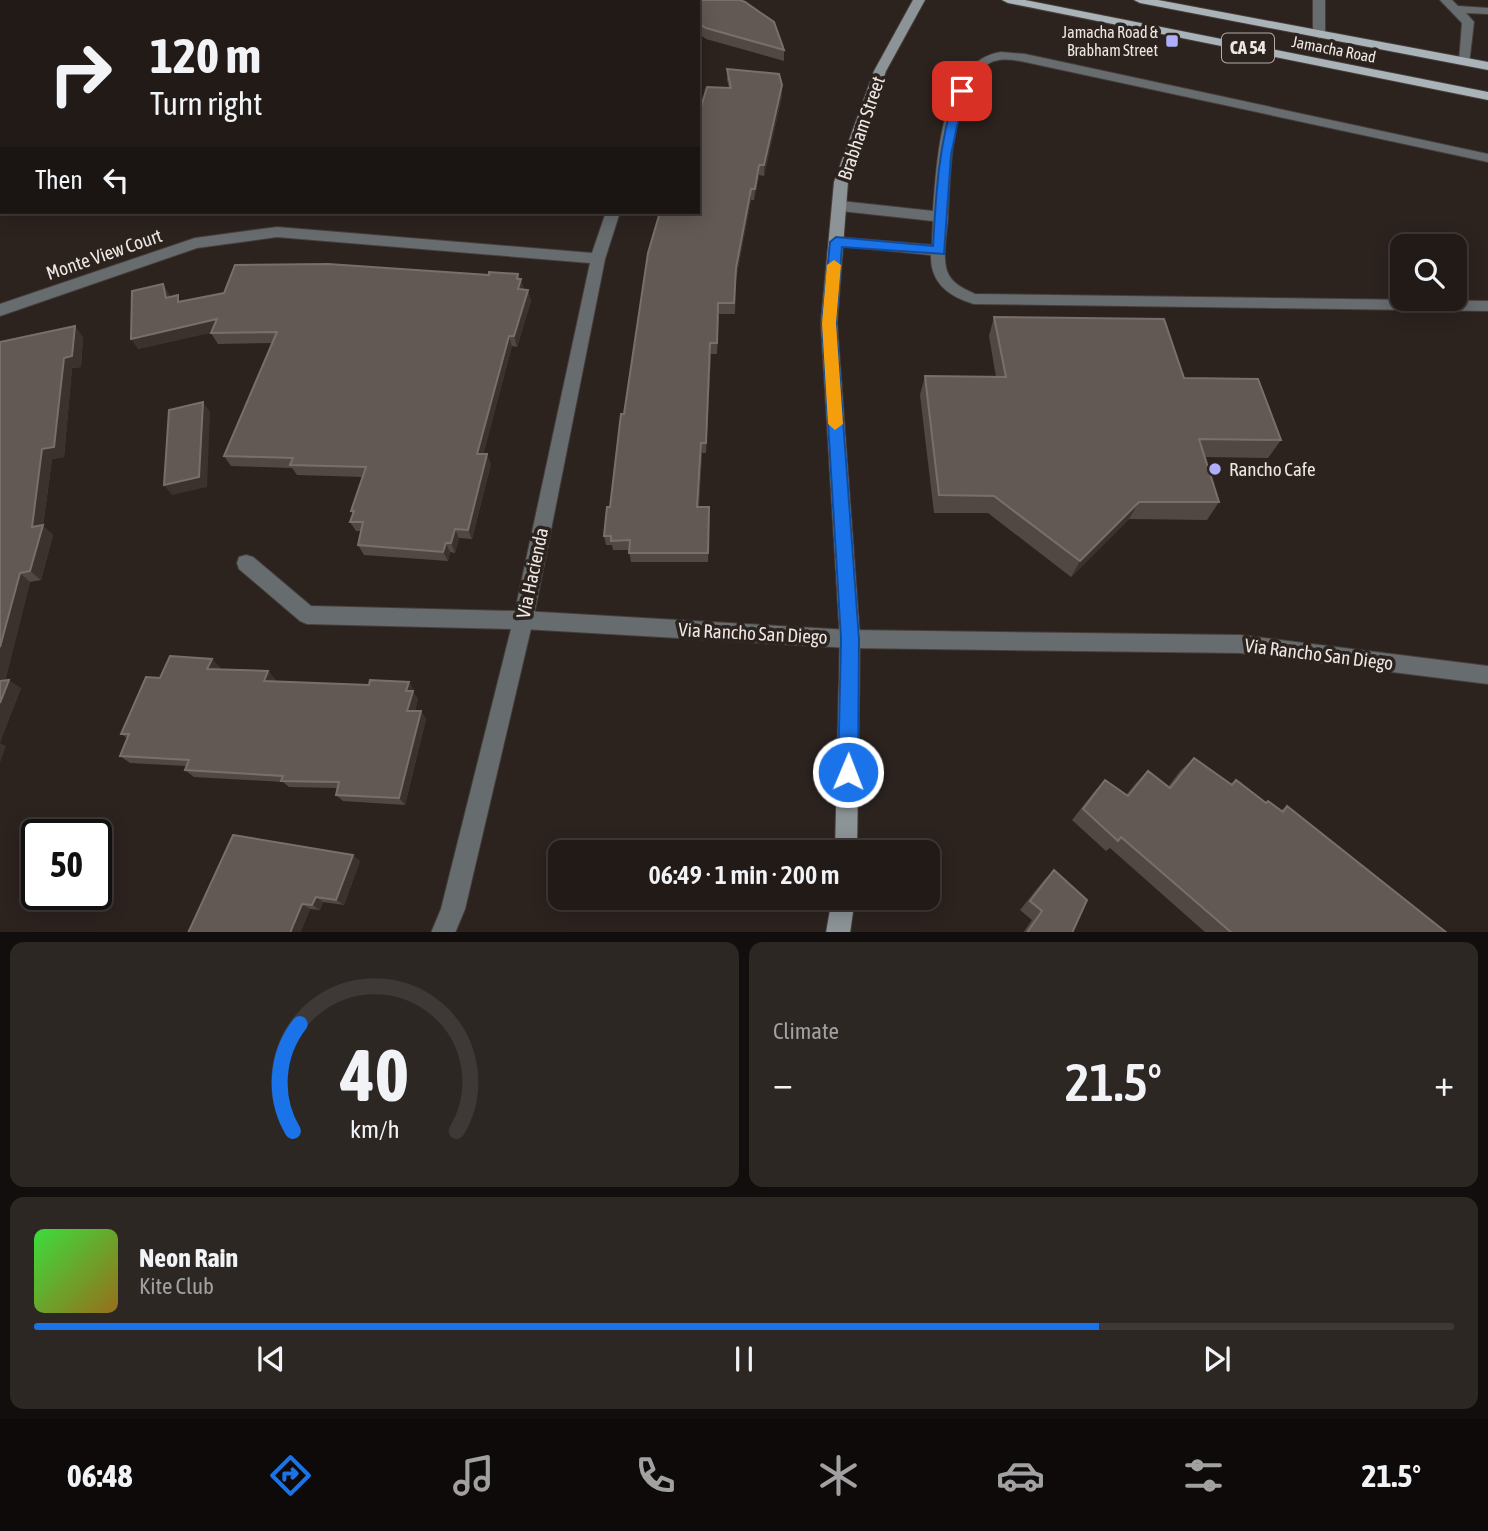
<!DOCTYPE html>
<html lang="en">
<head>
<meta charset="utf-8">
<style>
  :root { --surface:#211a17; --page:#2d2724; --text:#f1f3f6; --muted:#a2a1a1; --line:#3e3836; --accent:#1a73e8 }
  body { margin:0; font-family:"Asap Condensed",sans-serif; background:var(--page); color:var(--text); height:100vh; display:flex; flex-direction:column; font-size:26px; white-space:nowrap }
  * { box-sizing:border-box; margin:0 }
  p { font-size:23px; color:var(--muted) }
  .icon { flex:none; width:38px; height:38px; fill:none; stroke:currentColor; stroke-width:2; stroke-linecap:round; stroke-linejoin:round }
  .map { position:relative; height:932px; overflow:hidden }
  .sheet { display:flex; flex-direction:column; gap:10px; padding:10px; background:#120e0d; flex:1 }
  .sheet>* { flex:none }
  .banner { position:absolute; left:0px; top:0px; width:700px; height:214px; box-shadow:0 4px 18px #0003,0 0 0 2px var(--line); background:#211a17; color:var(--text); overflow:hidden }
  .tools { position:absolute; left:1390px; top:234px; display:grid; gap:14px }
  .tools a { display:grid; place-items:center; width:77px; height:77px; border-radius:14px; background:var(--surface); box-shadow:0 4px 18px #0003,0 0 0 2px var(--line); font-size:35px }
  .speed { position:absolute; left:21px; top:819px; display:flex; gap:14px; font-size:35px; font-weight:700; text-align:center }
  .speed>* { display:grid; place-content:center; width:91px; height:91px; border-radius:50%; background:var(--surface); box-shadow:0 4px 18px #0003,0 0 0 2px var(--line); line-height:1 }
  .speed .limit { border:4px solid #111; border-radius:10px; background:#fff; color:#111 }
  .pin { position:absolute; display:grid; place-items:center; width:60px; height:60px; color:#fff; margin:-30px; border-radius:14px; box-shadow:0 4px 10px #0006 }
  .me { position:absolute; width:77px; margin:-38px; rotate:1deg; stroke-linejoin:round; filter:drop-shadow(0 0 5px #0008) }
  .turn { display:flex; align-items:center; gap:24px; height:147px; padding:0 35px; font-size:32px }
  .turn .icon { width:91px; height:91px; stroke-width:2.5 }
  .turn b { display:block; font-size:49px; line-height:60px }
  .then { display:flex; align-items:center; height:66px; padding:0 35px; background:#0003; gap:14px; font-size:26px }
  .big { font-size:52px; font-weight:600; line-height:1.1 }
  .sheet .widget { flex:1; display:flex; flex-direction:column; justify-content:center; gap:10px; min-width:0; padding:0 24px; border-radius:14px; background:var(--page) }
  .sheet .dial { align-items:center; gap:0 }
  .dial svg { height:182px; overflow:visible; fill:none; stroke:var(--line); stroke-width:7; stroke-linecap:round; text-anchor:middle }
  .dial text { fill:var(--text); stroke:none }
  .song { display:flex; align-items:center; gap:21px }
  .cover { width:84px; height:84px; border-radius:10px; background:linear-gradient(135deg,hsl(120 70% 55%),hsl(40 70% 35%)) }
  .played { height:7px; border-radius:4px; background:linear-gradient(90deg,var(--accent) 75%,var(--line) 75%) }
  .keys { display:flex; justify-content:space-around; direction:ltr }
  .heat { display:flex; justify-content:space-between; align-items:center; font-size:38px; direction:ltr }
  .sheet .tiles { flex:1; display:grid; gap:10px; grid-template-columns:1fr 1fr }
  .widget:last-child { grid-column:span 2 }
  .trip { position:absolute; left:548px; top:840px; width:392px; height:70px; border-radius:14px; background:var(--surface); box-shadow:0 4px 18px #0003,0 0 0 2px var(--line); font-weight:600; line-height:70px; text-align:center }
  .menu { display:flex; height:112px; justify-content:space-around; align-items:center; background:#0d0a09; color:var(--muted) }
  .menu .icon { width:49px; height:49px }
  .menu .current { color:var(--accent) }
  .menu b { font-size:32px; color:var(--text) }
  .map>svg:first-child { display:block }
</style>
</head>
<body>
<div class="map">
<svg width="1488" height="933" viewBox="0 0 1488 933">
  <rect width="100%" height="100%" fill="#2c231f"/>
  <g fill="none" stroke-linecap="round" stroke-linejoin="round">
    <!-- service casing -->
    <g stroke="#473e3b" stroke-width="2">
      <path id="service" d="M 423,0 L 435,0 L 421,2 Z
        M 1313,0 L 1325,0 L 1325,34 L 1319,38 L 1313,34 Z
        M 1440,0 L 1452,0 L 1458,6 L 1488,8 L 1488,14 L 1466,13 L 1474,22 L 1469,64 L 1459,61 L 1462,23 Z
        M 1001,52 L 1025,54 L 1488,154 L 1488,162 L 1025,62 C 1011,59 995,57 984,67 C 950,98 950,176 948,217 C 947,233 942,255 947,271 C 951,283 964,289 975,294 L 1488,301 L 1488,311 L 974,304 C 949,297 930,283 931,255 L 831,245 L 829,242 L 831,239 L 836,237 L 932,245 L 933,221 L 841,211 L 834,206 L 841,201 L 933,211 C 937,163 940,61 1001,52 Z"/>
    </g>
    <!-- minor casing -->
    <g stroke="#473e3b" stroke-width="2">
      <path id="minor" d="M 606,212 L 620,212 L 605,259 L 533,620 L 465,909 L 455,933 L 431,933 L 441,909 L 511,629 L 307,624 L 300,621 L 239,569 L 237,563 L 239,557 L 246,555 L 253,557 L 311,606 L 515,611 L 590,263 L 277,237 L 197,248 L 0,316 L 0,304 L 195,238 L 277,227 L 592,253 Z"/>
    </g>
    <!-- tertiary casing -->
    <g stroke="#473e3b" stroke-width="2">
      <path id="tertiary" d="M 523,611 L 850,630 L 1240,635 L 1488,666 L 1488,684 L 1240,653 L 850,648 L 523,629 L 516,626 L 513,620 L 516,614 Z"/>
    </g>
    <!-- secondary casing -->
    <g stroke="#473e3b" stroke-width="2">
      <path id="secondary" d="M 913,0 L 925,0 L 886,71 L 848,182 L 837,323 L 860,639 L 857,852 L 835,852 L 840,639 L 821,323 L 834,182 L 874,71 Z
        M 832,898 L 855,898 L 850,933 L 826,933 Z"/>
    </g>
    <!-- primary casing -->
    <g stroke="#473e3b" stroke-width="2">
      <path id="primary" d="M 1002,0 L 1025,0 L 1488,92 L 1488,100 L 1008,3 Z
        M 1134,0 L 1158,0 L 1488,62 L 1488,70 L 1140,3 Z"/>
    </g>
    <!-- service -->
    <use href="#service" fill="#676c6f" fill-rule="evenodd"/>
    <!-- minor -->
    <use href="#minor" fill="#676c6f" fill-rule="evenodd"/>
    <!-- tertiary -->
    <use href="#tertiary" fill="#676c6f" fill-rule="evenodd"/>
    <!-- secondary -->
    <use href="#secondary" fill="#8c9498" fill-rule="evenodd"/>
    <!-- primary -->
    <use href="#primary" fill="#a9b3b8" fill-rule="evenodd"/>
  </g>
  <!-- wall -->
  <path fill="#524843" d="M 503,0 L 740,0 L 784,50 L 784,61 L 706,39 L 698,33 L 698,2 L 509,2 Z
    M 727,69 L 782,96 L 764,176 L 759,175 L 754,200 L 751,200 L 736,279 L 735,314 L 719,314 L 717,354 L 711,354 L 706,453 L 702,453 L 699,507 L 709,516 L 708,562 L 631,562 L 629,550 L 613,550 L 612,545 L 606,545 L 604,536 L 610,507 L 624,414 L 729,88 L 727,80 Z
    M 518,274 L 524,289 L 528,290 L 531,301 L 517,347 L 512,346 L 483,454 L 491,464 L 472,539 L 459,538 L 455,553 L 450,552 L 448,561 L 364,555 L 358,545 L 361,531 L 356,531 L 350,522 L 353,515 L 351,511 L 363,477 L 297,475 L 292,468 L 231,466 L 224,456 L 273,343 L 218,344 L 211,333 L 212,332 L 138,349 L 163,284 L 170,297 L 181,301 L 489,275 Z
    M 994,317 L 1184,378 L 1281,440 L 1268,458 L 1205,457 L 1219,502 L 1207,520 L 1129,519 L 1071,577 L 988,513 L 934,513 L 920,395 L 925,376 L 996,377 L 989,336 Z
    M 83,337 L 81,367 L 72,368 L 64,457 L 52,459 L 43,526 L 53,535 L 41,580 L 30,582 L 5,681 L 21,688 L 0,742 L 0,342 Z
    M 220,667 L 219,669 L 268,671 L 275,679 L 274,681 L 414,690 L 413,692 L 418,699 L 415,711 L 421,711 L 426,719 L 405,805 L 343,801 L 336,795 L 337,788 L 289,787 L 283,782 L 194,777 L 185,770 L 186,766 L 130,763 L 120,756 L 127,738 L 121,734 L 160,678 Z
    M 1194,758 L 1230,784 L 1236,780 L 1265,803 L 1268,801 L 1281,810 L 1287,806 L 1447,933 L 1206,933 L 1110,848 L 1106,851 L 1072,820 L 1094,792 L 1105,780 L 1126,795 L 1136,783 L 1148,771 L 1168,787 L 1180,771 Z
    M 360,861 L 344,905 L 323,902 L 320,910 L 310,909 L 300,933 L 188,933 Z
    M 1054,870 L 1072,933 L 1023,933 L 1032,920 L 1020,910 L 1044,880 Z"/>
  <!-- shaded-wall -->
  <path fill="#3c322d" d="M 0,0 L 19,0 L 0,2 Z
    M 388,0 L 410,0 L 408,2 L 386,2 Z
    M 782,85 L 782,96 L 764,176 L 764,165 Z
    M 759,165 L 759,175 L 754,200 L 755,189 Z
    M 2,172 L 2,192 L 0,193 L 0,173 Z
    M 751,189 L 751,200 L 736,279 L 735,314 L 736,268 Z
    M 518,274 L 520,281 L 521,279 L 524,290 L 518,289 L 517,279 Z
    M 163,284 L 170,295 L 173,308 L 166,298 Z
    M 528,290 L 531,301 L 517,347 L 514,336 Z
    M 217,319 L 224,330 L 138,349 L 131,339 Z
    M 75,326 L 83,337 L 81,367 L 72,368 L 64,457 L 52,459 L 43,526 L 53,535 L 41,580 L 30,571 L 32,527 L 42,449 L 64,358 Z
    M 509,336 L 512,346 L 481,464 L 477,454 Z
    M 710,343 L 711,354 L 706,453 L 706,443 Z
    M 203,402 L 210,412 L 207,487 L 172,495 L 164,485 Z
    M 701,443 L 702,453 L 698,516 L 697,507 Z
    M 487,454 L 491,464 L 472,539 L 468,530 Z
    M 1139,502 L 1129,519 L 1071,577 L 1080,561 Z
    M 455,529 L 459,538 L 455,553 L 451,543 Z
    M 446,543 L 450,552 L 448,561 L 443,552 Z
    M 20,573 L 30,582 L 3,690 L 0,688 L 0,647 Z
    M 212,659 L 220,667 L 216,677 L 207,669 Z
    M 268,671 L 275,679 L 272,689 L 264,681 Z
    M 9,680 L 21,688 L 0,742 L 0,703 Z
    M 409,682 L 414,690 L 413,692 L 418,699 L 413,718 L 407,711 L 406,691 Z
    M 421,711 L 426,719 L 405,805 L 399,798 Z
    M 0,743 L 6,746 L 0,763 Z
    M 353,855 L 360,861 L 344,905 L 336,900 Z
    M 316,897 L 323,902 L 320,910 L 312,905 Z
    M 302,904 L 310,909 L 300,933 L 290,933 Z"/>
  <!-- building -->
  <path fill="#625954" stroke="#786f6b" stroke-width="2" d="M 82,0 L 388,0 L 386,2 L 80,2 Z
    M 568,0 L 643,0 L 641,2 L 608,1 L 607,2 L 575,2 Z
    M 646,0 L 740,0 L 745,2 L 774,22 L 784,50 L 706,28 L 698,23 L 698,2 L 650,2 Z
    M 2,48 L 2,172 L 0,173 L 0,50 Z
    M 727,69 L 779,74 L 782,85 L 764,165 L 759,165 L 755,189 L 751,189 L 736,268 L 734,303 L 718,303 L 717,343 L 710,343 L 706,443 L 701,443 L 697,507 L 709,507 L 708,553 L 629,553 L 630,540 L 611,541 L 611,536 L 604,536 L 607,507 L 610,507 L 621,414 L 624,414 L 648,253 L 660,212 L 698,212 L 698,107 L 701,107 L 707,87 L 731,88 Z
    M 328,264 L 489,275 L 489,272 L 518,274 L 517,279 L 521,279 L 518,289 L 528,290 L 514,336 L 509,336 L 477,454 L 487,454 L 468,530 L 455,529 L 451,543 L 446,543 L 443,552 L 358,545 L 363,522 L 350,522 L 354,511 L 351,511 L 366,467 L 290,465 L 293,458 L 224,456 L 277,332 L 211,333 L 217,319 L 131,339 L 132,291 L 163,284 L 166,298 L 178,295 L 178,302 L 224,293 L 235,265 Z
    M 994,317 L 1164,319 L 1184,378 L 1258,379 L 1281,440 L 1199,439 L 1219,502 L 1139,502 L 1080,561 L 994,496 L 939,495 L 925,376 L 1006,377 Z
    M 75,326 L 72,356 L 64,358 L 54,447 L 42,449 L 32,527 L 43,525 L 30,571 L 20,573 L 0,647 L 0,342 Z
    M 203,402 L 199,477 L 164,485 L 169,410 Z
    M 170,656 L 212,659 L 207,669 L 268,671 L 264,681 L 369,685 L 370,680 L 409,682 L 406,691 L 413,691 L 407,711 L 421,711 L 399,798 L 336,795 L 339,782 L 281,781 L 283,776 L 185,770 L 189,760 L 120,756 L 129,734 L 121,734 L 146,677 L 160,678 Z
    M 9,680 L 0,703 L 0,681 Z
    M 1194,758 L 1232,785 L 1236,780 L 1266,803 L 1268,801 L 1283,812 L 1287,806 L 1447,933 L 1232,933 L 1121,837 L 1118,841 L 1083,809 L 1105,780 L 1128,796 L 1148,771 L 1170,788 Z
    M 233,835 L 353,855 L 336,900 L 316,897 L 312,905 L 302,904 L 290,933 L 188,933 Z
    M 1054,870 L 1087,900 L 1072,933 L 1029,933 L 1028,931 L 1042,911 L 1030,901 Z"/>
  <!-- route -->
  <path fill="#1a73e8" stroke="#114b97" stroke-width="2" d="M 962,88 L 968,91 L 957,126 L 951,155 L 944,254 L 842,247 L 836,323 L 859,639 L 858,772 L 855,779 L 848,782 L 841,779 L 838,772 L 841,639 L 822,323 L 830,242 L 836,237 L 933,246 C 936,192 939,142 956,91 Z"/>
  <!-- slow -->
  <path fill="#f59e0b" d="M 834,260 L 841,265 L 836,323 L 843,424 L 835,430 L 828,424 L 822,323 L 827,265 Z"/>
  <!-- markers -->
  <g fill="#afaefa" stroke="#2c231f" stroke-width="2.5">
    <rect x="1165" y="34" width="14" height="14" rx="3.5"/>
    <circle cx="1215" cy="469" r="7"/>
  </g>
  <g text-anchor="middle" stroke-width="7" stroke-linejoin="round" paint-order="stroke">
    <!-- far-poi labels -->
    <g font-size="16" fill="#ede7e4" stroke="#2c231f" text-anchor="end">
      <text x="1158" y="38">Jamacha Road &amp;<tspan x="1158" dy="18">Brabham Street</tspan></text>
    </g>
    <!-- far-street labels -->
    <g font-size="16" fill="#ede7e4" stroke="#2c231f">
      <text transform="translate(1334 49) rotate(11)" y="6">Jamacha Road</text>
    </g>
    <!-- shield labels -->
    <rect fill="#2c231f" stroke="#b3aca9" stroke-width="2" x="1222" y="33.5" width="52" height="29" rx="5"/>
    <g font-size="18" font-weight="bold" fill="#ede7e4">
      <text x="1248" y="54">CA 54</text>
    </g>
    <!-- street labels -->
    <g font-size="19" fill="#ede7e4" stroke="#2c231f">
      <text transform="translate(861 128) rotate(-71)" y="7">Brabham Street</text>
      <text transform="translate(104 254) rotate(-19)" y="7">Monte View Court</text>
      <text transform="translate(532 573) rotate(-78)" y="7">Via Hacienda</text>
      <text transform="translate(753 633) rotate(3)" y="7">Via Rancho San Diego</text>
      <text transform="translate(1319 654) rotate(7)" y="7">Via Rancho San Diego</text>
    </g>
    <!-- poi labels -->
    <g font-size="19" fill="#ede7e4" stroke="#2c231f" text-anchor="start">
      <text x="1229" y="476">Rancho Cafe</text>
    </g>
  </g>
</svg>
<div class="tools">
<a><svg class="icon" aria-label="search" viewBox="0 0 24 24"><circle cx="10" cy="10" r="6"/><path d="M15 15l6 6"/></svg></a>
</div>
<div class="speed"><div class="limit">50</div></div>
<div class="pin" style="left:962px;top:91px;background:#d93025"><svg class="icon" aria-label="arrive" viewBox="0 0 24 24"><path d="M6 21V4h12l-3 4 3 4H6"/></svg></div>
<svg class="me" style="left:848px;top:772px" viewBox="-20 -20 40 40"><circle r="17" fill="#1a73e8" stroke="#fff" stroke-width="3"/><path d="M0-11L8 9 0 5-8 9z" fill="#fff"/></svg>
<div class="trip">06:49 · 1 min · 200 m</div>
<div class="banner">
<div class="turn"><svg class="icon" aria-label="right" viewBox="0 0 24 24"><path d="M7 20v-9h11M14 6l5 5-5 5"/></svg><div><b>120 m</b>Turn right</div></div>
<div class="then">Then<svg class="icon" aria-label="left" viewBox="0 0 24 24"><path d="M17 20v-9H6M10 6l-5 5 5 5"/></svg></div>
</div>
</div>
<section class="sheet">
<div class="tiles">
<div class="widget dial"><svg viewBox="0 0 100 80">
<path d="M14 69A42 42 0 1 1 86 69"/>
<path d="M14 69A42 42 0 0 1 17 22" stroke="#1a73e8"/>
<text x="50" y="56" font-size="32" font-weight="700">40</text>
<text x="50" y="72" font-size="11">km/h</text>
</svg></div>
<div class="widget"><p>Climate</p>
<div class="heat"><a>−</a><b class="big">21.5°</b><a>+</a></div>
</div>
<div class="widget">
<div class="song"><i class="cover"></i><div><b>Neon Rain</b><p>Kite Club</p></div></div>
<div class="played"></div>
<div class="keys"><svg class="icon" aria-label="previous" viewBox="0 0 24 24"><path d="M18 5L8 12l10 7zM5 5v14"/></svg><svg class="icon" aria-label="pause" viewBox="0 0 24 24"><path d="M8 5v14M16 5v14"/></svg><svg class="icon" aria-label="next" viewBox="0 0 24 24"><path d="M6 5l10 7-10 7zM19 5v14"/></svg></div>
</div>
</div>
</section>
<nav class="menu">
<b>06:48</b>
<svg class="icon current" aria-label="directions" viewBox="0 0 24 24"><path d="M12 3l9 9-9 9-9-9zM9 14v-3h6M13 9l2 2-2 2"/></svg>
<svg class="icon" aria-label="music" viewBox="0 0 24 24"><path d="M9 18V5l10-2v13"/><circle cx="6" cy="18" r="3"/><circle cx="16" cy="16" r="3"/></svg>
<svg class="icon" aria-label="phone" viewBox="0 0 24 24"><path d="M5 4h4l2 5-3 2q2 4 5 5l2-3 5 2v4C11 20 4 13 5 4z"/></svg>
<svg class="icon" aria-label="climate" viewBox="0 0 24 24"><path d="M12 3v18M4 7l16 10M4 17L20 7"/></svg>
<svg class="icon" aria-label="car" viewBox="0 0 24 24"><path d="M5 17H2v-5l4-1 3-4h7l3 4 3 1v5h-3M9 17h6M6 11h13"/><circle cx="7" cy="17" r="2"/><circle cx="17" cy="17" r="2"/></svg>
<svg class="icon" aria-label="filters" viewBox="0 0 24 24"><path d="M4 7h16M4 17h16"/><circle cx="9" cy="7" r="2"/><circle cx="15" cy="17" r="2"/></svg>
<b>21.5°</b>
</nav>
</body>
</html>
